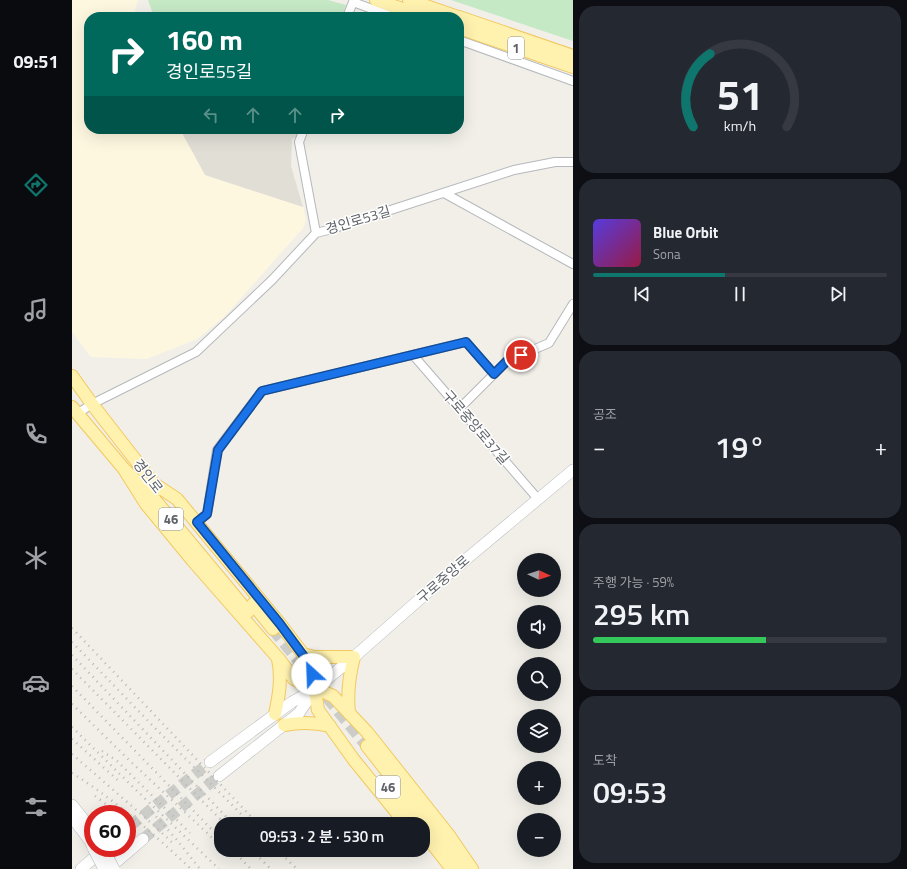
<!DOCTYPE html>
<html lang="ko">
<head>
<meta charset="utf-8">
<style>
  :root { --surface:#171b24; --page:#242831; --text:#f1f3f6; --muted:#9ea1a6; --line:#363941; --accent:#0f766e }
  body { margin:0; font-family:"Titillium Web","Noto Sans KR",sans-serif; background:var(--page); color:var(--text); height:100vh; display:flex; flex-direction:column; font-size:15px; white-space:nowrap }
  * { box-sizing:border-box; margin:0 }
  p { font-size:13px; color:var(--muted) }
  .icon { flex:none; width:22px; height:22px; fill:none; stroke:currentColor; stroke-width:2; stroke-linecap:round; stroke-linejoin:round }
  .map { position:relative; flex:1; overflow:hidden }
  .side { display:flex; flex-direction:column; gap:6px; padding:6px; background:#0d0f14; width:334px }
  .side>* { flex:none }
  .hud { position:absolute; left:12px; top:12px; width:380px; height:122px; border-radius:16px; box-shadow:0 4px 16px #0002; background:#00695c; color:#fff; overflow:hidden }
  .needle { width:26px; rotate:93deg }
  .controls { position:absolute; left:445px; top:553px; display:grid; gap:8px }
  .controls a { display:grid; place-items:center; width:44px; height:44px; border-radius:50%; background:var(--surface); box-shadow:0 4px 16px #0002; font-size:20px }
  .speed { position:absolute; left:12px; top:805px; display:flex; gap:8px; font-size:20px; font-weight:700; text-align:center }
  .speed>* { display:grid; place-content:center; width:52px; height:52px; border-radius:50%; background:var(--surface); box-shadow:0 4px 16px #0002; line-height:1 }
  .speed .limit { border:6px solid #d22; background:#fff; color:#111 }
  .pin { position:absolute; display:grid; place-items:center; width:34px; height:34px; color:#fff; margin:-17px; border:2px solid #fff; border-radius:50%; box-shadow:0 1px 4px #0007 }
  .me { position:absolute; width:44px; margin:-22px; rotate:335deg; stroke-linejoin:round; filter:drop-shadow(0 0 3px #0008) }
  .turn { display:flex; align-items:center; gap:14px; height:84px; padding:0 16px; font-size:18px }
  .turn .icon { width:52px; height:52px; stroke-width:2.5 }
  .turn b { display:block; font-size:28px; line-height:34px }
  .lanes { display:flex; align-items:center; height:38px; padding:0 16px; background:#0003; justify-content:center; gap:20px; direction:ltr }
  .lanes .off { opacity:.35 }
  .big { font-size:30px; font-weight:600; line-height:1.1 }
  .side .widget { flex:1; display:flex; flex-direction:column; justify-content:center; gap:6px; min-width:0; padding:0 14px; border-radius:16px; background:var(--page) }
  .side .dial { align-items:center; gap:0 }
  .dial svg { height:104px; overflow:visible; fill:none; stroke:var(--line); stroke-width:7; stroke-linecap:round; text-anchor:middle }
  .dial text { fill:var(--text); stroke:none }
  .song { display:flex; align-items:center; gap:12px }
  .cover { width:48px; height:48px; border-radius:6px; background:linear-gradient(135deg,hsl(250 70% 55%),hsl(340 70% 35%)) }
  .played { height:4px; border-radius:2px; background:linear-gradient(90deg,var(--accent) 45%,var(--line) 45%) }
  .keys { display:flex; justify-content:space-around; direction:ltr }
  .heat { display:flex; justify-content:space-between; align-items:center; font-size:22px; direction:ltr }
  .charge { height:6px; border-radius:3px; background:linear-gradient(90deg,#34c759 59%,var(--line) 0) }
  .trip { position:absolute; left:142px; top:817px; width:216px; height:40px; border-radius:16px; background:var(--surface); box-shadow:0 4px 16px #0002; font-weight:600; line-height:40px; text-align:center }
  main { display:flex; flex:1; min-height:0 }
  .tab-bar { display:flex; flex-direction:column; width:72px; justify-content:space-around; align-items:center; background:#090b0e; color:var(--muted) }
  .tab-bar .icon { width:28px; height:28px }
  .tab-bar .active { color:var(--accent) }
  .tab-bar b { font-size:18px; color:var(--text) }
  .map>svg:first-child { display:block }
</style>
</head>
<body>
<main>
<nav class="tab-bar">
<b>09:51</b>
<svg class="icon active" aria-label="directions" viewBox="0 0 24 24"><path d="M12 3l9 9-9 9-9-9zM9 14v-3h6M13 9l2 2-2 2"/></svg>
<svg class="icon" aria-label="music" viewBox="0 0 24 24"><path d="M9 18V5l10-2v13"/><circle cx="6" cy="18" r="3"/><circle cx="16" cy="16" r="3"/></svg>
<svg class="icon" aria-label="phone" viewBox="0 0 24 24"><path d="M5 4h4l2 5-3 2q2 4 5 5l2-3 5 2v4C11 20 4 13 5 4z"/></svg>
<svg class="icon" aria-label="climate" viewBox="0 0 24 24"><path d="M12 3v18M4 7l16 10M4 17L20 7"/></svg>
<svg class="icon" aria-label="car" viewBox="0 0 24 24"><path d="M5 17H2v-5l4-1 3-4h7l3 4 3 1v5h-3M9 17h6M6 11h13"/><circle cx="7" cy="17" r="2"/><circle cx="17" cy="17" r="2"/></svg>
<svg class="icon" aria-label="filters" viewBox="0 0 24 24"><path d="M4 7h16M4 17h16"/><circle cx="9" cy="7" r="2"/><circle cx="15" cy="17" r="2"/></svg>
</nav>
<div class="map">
<svg width="501" height="869" viewBox="0 0 501 869">
  <rect width="100%" height="100%" fill="#f1efe8"/>
  <!-- commercial -->
  <path fill="#fef7e0" d="M 0,0 L 66,0 L 61,17 L 17,17 L 17,129 L 108,129 L 133,175 L 231,207 L 234,219 L 232,227 L 153,316 L 125,339 L 75,359 L 19,357 L 0,332 Z"/>
  <!-- education -->
  <path fill="#e1ded6" d="M 108,129 L 228,129 L 226,136 L 220,139 L 219,166 L 231,207 L 133,175 Z"/>
  <!-- green -->
  <path fill="#c5e8c5" d="M 76,0 L 256,0 L 274,5 L 270,17 L 82,17 Z
    M 379,0 L 501,0 L 501,41 Z"/>
  <g fill="none" stroke-linecap="round" stroke-linejoin="round">
    <!-- secondary-tunnel -->
    <path stroke="#ccccc8" stroke-width="11" stroke-dasharray="11 5.5" stroke-linecap="butt" d="M 58,826 L 138,762
      M 71,839 L 147,776"/>
    <!-- primary-tunnel -->
    <path stroke="#ccccc8" stroke-width="12" stroke-dasharray="12 6" stroke-linecap="butt" d="M 201,629 L 244,682
      M 255,697 L 295,746"/>
    <!-- street casing -->
    <g stroke="#b5b8bc" stroke-width="10">
      <path id="street" d="M 275,17 L 281,2 L 322,17
        M 387,40 L 501,81
        M 232,129 L 227,142 L 244,233
        M 372,193 L 501,264
        M 341,355 L 466,499
        M 388,408 L 435,361 L 477,343 L 501,304
        M 5,414 L 20,404 L 124,352 L 200,280 L 244,233 L 260,229 L 442,170 L 483,162 L 501,162
        M 125,522 L 135,514 L 145,450 L 190,391 L 394,342 L 422,374"/>
    </g>
    <!-- secondary casing -->
    <g stroke="#b6babf" stroke-width="12">
      <path id="secondary" d="M 138,762 L 220,702 L 243,689 L 282,657 L 374,576 L 501,470
        M 147,776 L 227,713 L 242,691
        M 0,805 L 21,831
        M 0,817 L 18,841 L 21,847
        M 55,829 L 58,826
        M 9,869 L 31,850
        M 36,869 L 71,839"/>
    </g>
    <!-- primary casing -->
    <g stroke="#f2c960" stroke-width="14">
      <path id="primary" d="M 304,0 L 354,17
        M 337,0 L 386,17
        M 387,17 L 501,56
        M 387,28 L 501,67
        M 0,376 L 20,404 L 86,489
        M 0,407 L 52,469 L 78,494 L 176,612
        M 52,469 L 74,504 L 121,561 L 206,658 L 222,679 L 261,696 L 295,732 L 376,834 L 400,869
        M 81,483 L 105,499 L 208,624 L 231,654 L 239,666 L 246,710 L 282,760 L 334,824
        M 181,604 L 201,629
        M 231,654 L 242,657 L 282,657 C 277,676 275,694 277,713
        M 203,714 C 207,696 210,678 206,659
        M 212,725 C 228,722 242,722 258,726
        M 295,746 L 391,869
        M 325,799 L 345,824
        M 351,832 L 380,869"/>
    </g>
    <!-- street -->
    <use href="#street" stroke="#fff" stroke-width="8"/>
    <!-- secondary -->
    <use href="#secondary" stroke="#fff" stroke-width="11"/>
    <!-- primary -->
    <use href="#primary" stroke="#fff2af" stroke-width="12"/>
    <!-- rail -->
    <path stroke="#b6b7b8" stroke-width="2.5" stroke-dasharray="1 5" stroke-linecap="butt" d="M 0,628 L 186,824
      M 0,642 L 79,724 L 172,817
      M 0,655 L 161,824
      M 0,669 L 153,824
      M 0,686 L 149,839
      M 0,704 L 57,760 L 149,846
      M 0,727 L 64,790 L 147,869
      M 0,739 L 49,783
      M 30,751 L 45,761 L 118,833
      M 0,754 L 78,822 L 103,845
      M 0,773 C 43,800 82,834 119,869
      M 23,796 L 47,814
      M 80,812 L 105,840 L 128,869
      M 160,850 L 179,869
      M 179,850 L 199,869
      M 205,850 L 225,869"/>
    <!-- secondary-bridge casing -->
    <g stroke="#b6babf" stroke-width="12" stroke-linecap="butt">
      <path id="secondary-bridge" d="M 21,848 L 32,869
        M 31,848 L 42,869"/>
    </g>
    <!-- secondary-bridge -->
    <use href="#secondary-bridge" stroke="#fff" stroke-width="11"/>
  </g>
  <g fill="none" stroke-linecap="round" stroke-linejoin="round">
    <!-- route casing -->
    <g stroke="#114b97" stroke-width="10">
      <path id="route" d="M 240,674 L 239,666 L 208,624 L 125,522 L 135,514 L 146,450 L 190,391 L 394,342 L 422,374 L 435,361 L 449,355"/>
    </g>
    <!-- route -->
    <use href="#route" stroke="#1a73e8" stroke-width="7"/>
  </g>
  <g text-anchor="middle" stroke-width="3" stroke-linejoin="round" paint-order="stroke">
    <!-- shield labels -->
    <g fill="#fff" stroke="#8f9295" stroke-width="1">
      <rect x="436" y="37" width="16" height="22" rx="3"/>
      <rect x="87" y="508" width="24" height="22" rx="3"/>
      <rect x="304" y="776" width="24" height="22" rx="3"/>
    </g>
    <g font-size="13" font-weight="bold" fill="#5f6368">
      <text x="444" y="53">1</text>
      <text x="99" y="524">46</text>
      <text x="316" y="792">46</text>
    </g>
    <!-- street labels -->
    <g font-size="14" fill="#5f6368" stroke="#fff">
      <text transform="translate(286 220) rotate(-17)" y="5">경인로53길</text>
      <text transform="translate(404 427) rotate(49)" y="5">구로중앙로37길</text>
      <text transform="translate(76 476) rotate(52)" y="5">경인로</text>
      <text transform="translate(371 579) rotate(-41)" y="5">구로중앙로</text>
    </g>
  </g>
</svg>
<div class="controls">
<a><svg class="needle" viewBox="-14 -14 28 28"><path d="M0-13l5 13h-10z" fill="#e53935"/><path d="M0 13l5-13h-10z" fill="#9ea1a6"/></svg></a>
<a><svg class="icon" aria-label="sound" viewBox="0 0 24 24"><path d="M4 9h4l5-4v14l-5-4H4zM17 9q2 3 0 6"/></svg></a>
<a><svg class="icon" aria-label="search" viewBox="0 0 24 24"><circle cx="10" cy="10" r="6"/><path d="M15 15l6 6"/></svg></a>
<a><svg class="icon" aria-label="layers" viewBox="0 0 24 24"><path d="M12 4l9 5-9 5-9-5zM3 14l9 5 9-5"/></svg></a>
<a>+</a>
<a>−</a>
</div>
<div class="speed"><div class="limit">60</div></div>
<div class="pin" style="left:449px;top:355px;background:#d93025"><svg class="icon" aria-label="arrive" viewBox="0 0 24 24"><path d="M6 21V4h12l-3 4 3 4H6"/></svg></div>
<svg class="me" style="left:240px;top:674px" viewBox="-20 -20 40 40"><circle r="19" fill="#fff"/><path d="M0-13L10 11 0 6-10 11z" fill="#1a73e8"/></svg>
<div class="trip">09:53 · 2 분 · 530 m</div>
<div class="hud">
<div class="turn"><svg class="icon" aria-label="right" viewBox="0 0 24 24"><path d="M7 20v-9h11M14 6l5 5-5 5"/></svg><div><b>160 m</b>경인로55길</div></div>
<div class="lanes"><svg class="icon off" aria-label="left" viewBox="0 0 24 24"><path d="M17 20v-9H6M10 6l-5 5 5 5"/></svg><svg class="icon off" aria-label="ahead" viewBox="0 0 24 24"><path d="M12 20V5M6 11l6-6 6 6"/></svg><svg class="icon off" aria-label="ahead" viewBox="0 0 24 24"><path d="M12 20V5M6 11l6-6 6 6"/></svg><svg class="icon" aria-label="right" viewBox="0 0 24 24"><path d="M7 20v-9h11M14 6l5 5-5 5"/></svg></div>
</div>
</div>
<section class="side">
<div class="widget dial"><svg viewBox="0 0 100 80">
<path d="M14 69A42 42 0 1 1 86 69"/>
<path d="M14 69A42 42 0 0 1 27 13" stroke="#0f766e"/>
<text x="50" y="56" font-size="32" font-weight="700">51</text>
<text x="50" y="72" font-size="11">km/h</text>
</svg></div>
<div class="widget">
<div class="song"><i class="cover"></i><div><b>Blue Orbit</b><p>Sona</p></div></div>
<div class="played"></div>
<div class="keys"><svg class="icon" aria-label="previous" viewBox="0 0 24 24"><path d="M18 5L8 12l10 7zM5 5v14"/></svg><svg class="icon" aria-label="pause" viewBox="0 0 24 24"><path d="M8 5v14M16 5v14"/></svg><svg class="icon" aria-label="next" viewBox="0 0 24 24"><path d="M6 5l10 7-10 7zM19 5v14"/></svg></div>
</div>
<div class="widget"><p>공조</p>
<div class="heat"><a>−</a><b class="big">19°</b><a>+</a></div>
</div>
<div class="widget"><p>주행 가능 · 59%</p><b class="big">295 km</b><div class="charge"></div></div>
<div class="widget"><p>도착</p><b class="big">09:53</b></div>
</section>
</main>
</body>
</html>
